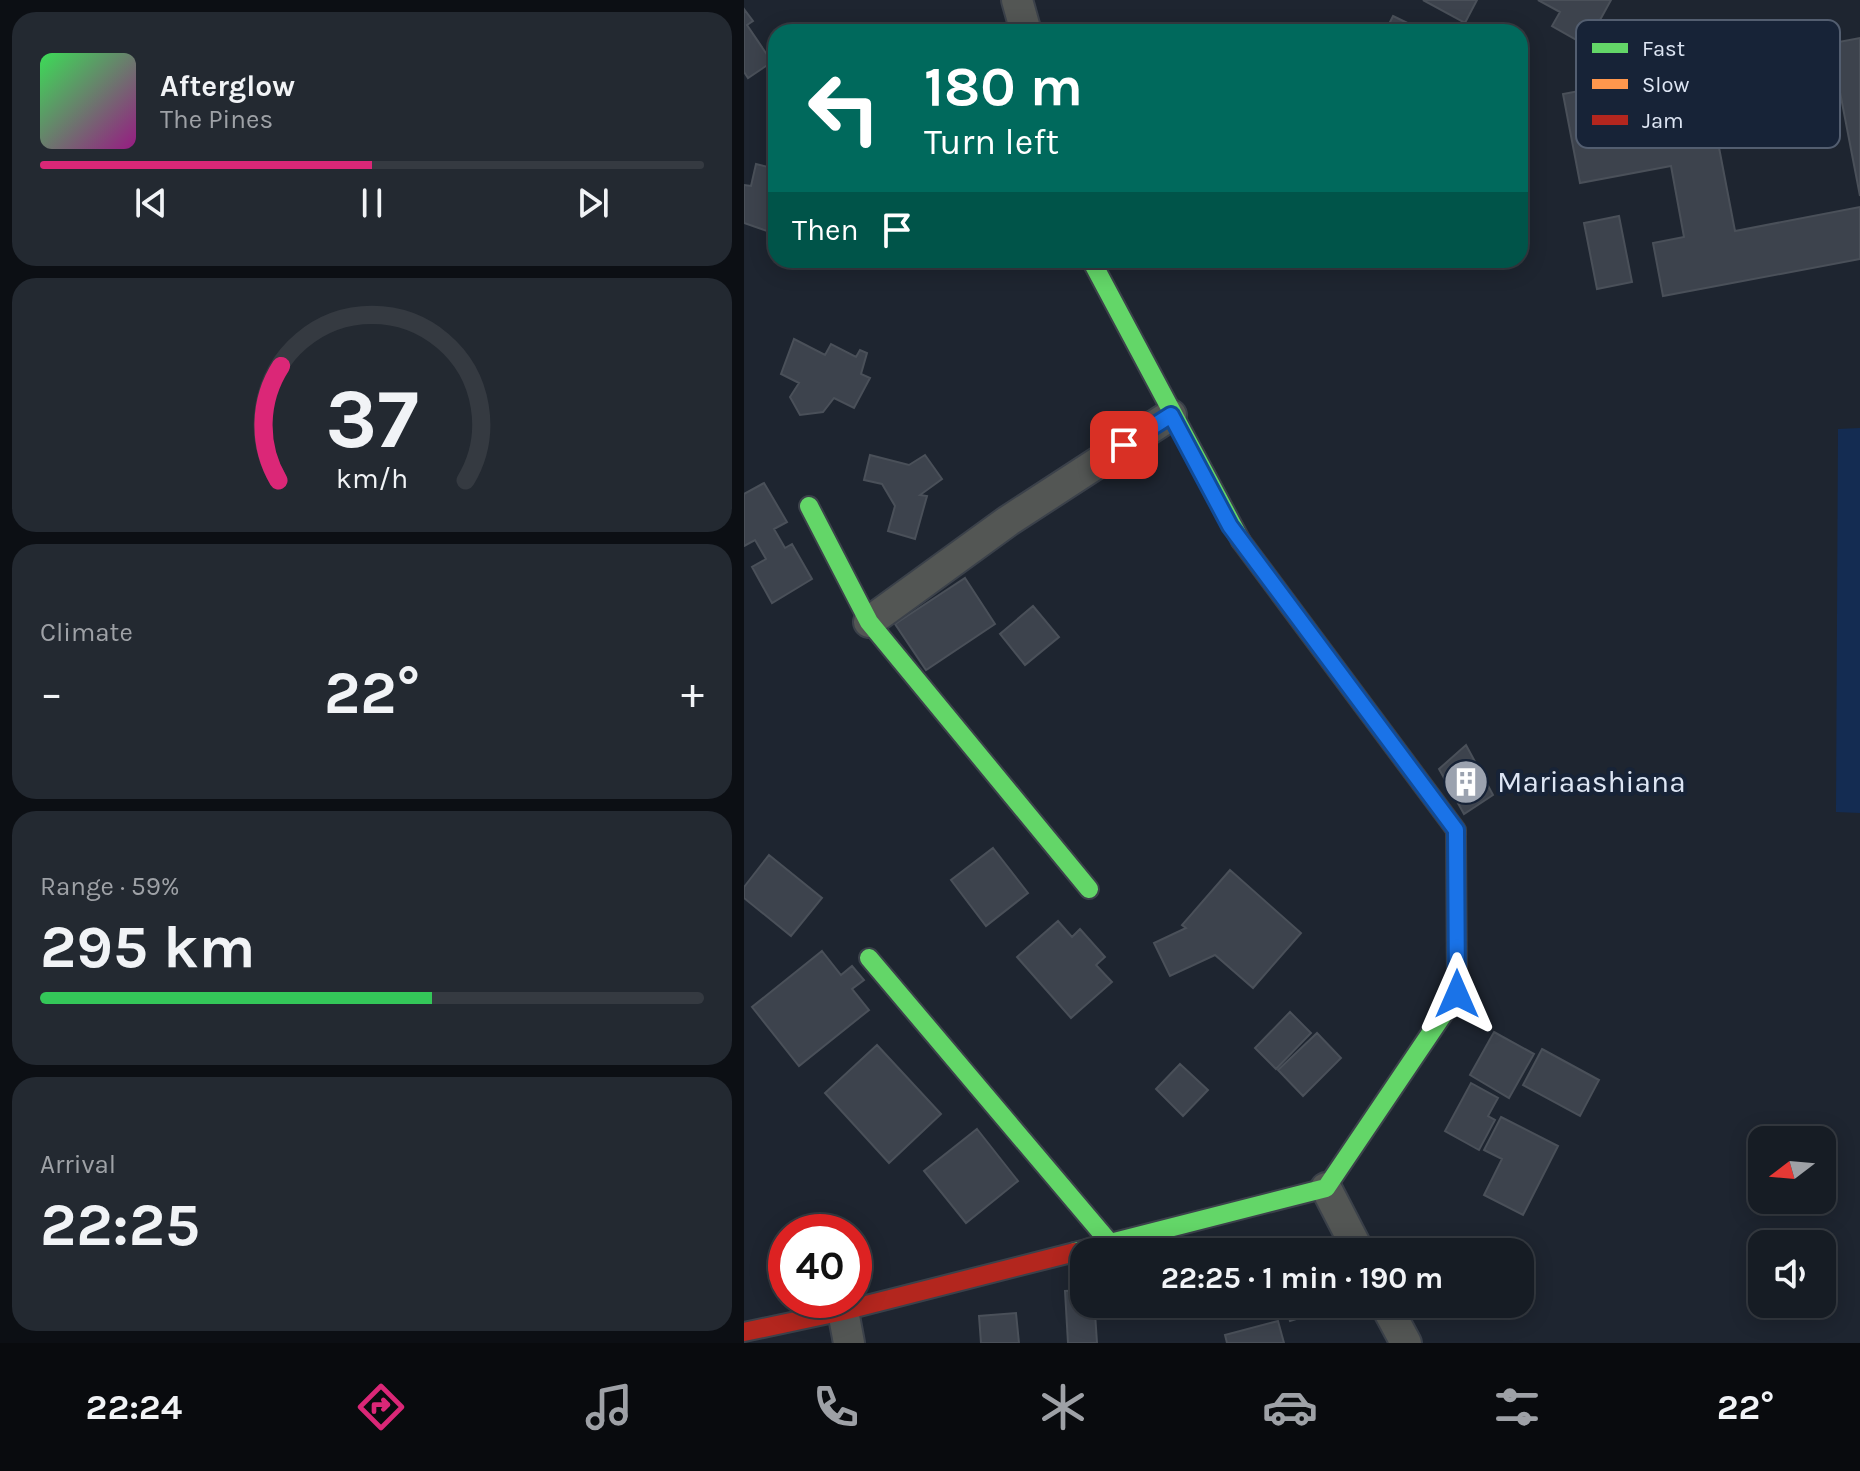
<!DOCTYPE html>
<html lang="en">
<head>
<meta charset="utf-8">
<style>
  :root { --surface:#161c24; --page:#232931; --text:#f1f3f6; --muted:#9ea1a6; --line:#353a41; --accent:#db2777 }
  body { margin:0; font-family:Karla,sans-serif; background:var(--page); color:var(--text); height:100vh; display:flex; flex-direction:column; font-size:30px; white-space:nowrap }
  * { box-sizing:border-box; margin:0 }
  p { font-size:26px; color:var(--muted) }
  .icon { flex:none; width:44px; height:44px; fill:none; stroke:currentColor; stroke-width:2; stroke-linecap:round; stroke-linejoin:round }
  .map { position:relative; flex:1; overflow:hidden }
  .details { display:flex; flex-direction:column; gap:12px; padding:12px; background:#0c0f14; width:744px }
  .details>* { flex:none }
  .hud { position:absolute; left:24px; top:24px; width:760px; height:244px; border-radius:24px; box-shadow:0 4px 20px #0003,0 0 0 2px var(--line); background:#00695c; color:#fff; overflow:hidden }
  .needle { width:52px; rotate:254deg }
  .buttons { position:absolute; left:1004px; top:1126px; display:grid; gap:16px }
  .buttons a { display:grid; place-items:center; width:88px; height:88px; border-radius:16px; background:var(--surface); box-shadow:0 4px 20px #0003,0 0 0 2px var(--line); font-size:40px }
  .speed { position:absolute; left:24px; top:1214px; display:flex; gap:16px; font-size:40px; font-weight:700; text-align:center }
  .speed>* { display:grid; place-content:center; width:104px; height:104px; border-radius:50%; background:var(--surface); box-shadow:0 4px 20px #0003,0 0 0 2px var(--line); line-height:1 }
  .speed .limit { border:12px solid #d22; background:#fff; color:#111 }
  .pin { position:absolute; display:grid; place-items:center; width:68px; height:68px; color:#fff; margin:-34px; border-radius:16px; box-shadow:0 4px 12px #0006 }
  .me { position:absolute; width:88px; margin:-44px; rotate:0deg; stroke-linejoin:round; filter:drop-shadow(0 0 6px #0008) }
  .turn { display:flex; align-items:center; gap:28px; height:168px; padding:0 24px; font-size:36px }
  .turn .icon { width:104px; height:104px; stroke-width:2.5 }
  .turn b { display:block; font-size:56px; line-height:68px }
  .then { display:flex; align-items:center; height:76px; padding:0 24px; background:#0003; gap:16px; font-size:30px }
  .big { font-size:60px; font-weight:700; line-height:1.1 }
  .details .tile { flex:1; display:flex; flex-direction:column; justify-content:center; gap:12px; min-width:0; padding:0 28px; border-radius:24px; background:var(--page) }
  .details .dial { align-items:center; gap:0 }
  .dial svg { height:208px; overflow:visible; fill:none; stroke:var(--line); stroke-width:7; stroke-linecap:round; text-anchor:middle }
  .dial text { fill:var(--text); stroke:none }
  .song { display:flex; align-items:center; gap:24px }
  .cover { width:96px; height:96px; border-radius:12px; background:linear-gradient(135deg,hsl(130 70% 55%),hsl(310 70% 35%)) }
  .played { height:8px; border-radius:4px; background:linear-gradient(90deg,var(--accent) 50%,var(--line) 50%) }
  .keys { display:flex; justify-content:space-around; direction:ltr }
  .heat { display:flex; justify-content:space-between; align-items:center; font-size:44px; direction:ltr }
  .charge { height:12px; border-radius:6px; background:linear-gradient(90deg,#34c759 59%,var(--line) 0) }
  .trip { position:absolute; left:326px; top:1238px; width:464px; height:80px; border-radius:24px; background:var(--surface); box-shadow:0 4px 20px #0003,0 0 0 2px var(--line); font-weight:700; line-height:80px; text-align:center }
  .menu { display:flex; height:128px; justify-content:space-around; align-items:center; background:#090b0e; color:var(--muted) }
  .menu .icon { width:56px; height:56px }
  .menu .on { color:var(--accent) }
  .menu b { font-size:36px; color:var(--text) }
  main { display:flex; flex:1; min-height:0 }
  .map>svg:first-child { display:block }
</style>
</head>
<body>
<main>
<section class="details">
<div class="tile">
<div class="song"><i class="cover"></i><div><b>Afterglow</b><p>The Pines</p></div></div>
<div class="played"></div>
<div class="keys"><svg class="icon" aria-label="previous" viewBox="0 0 24 24"><path d="M18 5L8 12l10 7zM5 5v14"/></svg><svg class="icon" aria-label="pause" viewBox="0 0 24 24"><path d="M8 5v14M16 5v14"/></svg><svg class="icon" aria-label="next" viewBox="0 0 24 24"><path d="M6 5l10 7-10 7zM19 5v14"/></svg></div>
</div>
<div class="tile dial"><svg viewBox="0 0 100 80">
<path d="M14 69A42 42 0 1 1 86 69"/>
<path d="M14 69A42 42 0 0 1 15 25" stroke="#db2777"/>
<text x="50" y="56" font-size="32" font-weight="700">37</text>
<text x="50" y="72" font-size="11">km/h</text>
</svg></div>
<div class="tile"><p>Climate</p>
<div class="heat"><a>−</a><b class="big">22°</b><a>+</a></div>
</div>
<div class="tile"><p>Range · 59%</p><b class="big">295 km</b><div class="charge"></div></div>
<div class="tile"><p>Arrival</p><b class="big">22:25</b></div>
</section>
<div class="map">
<svg width="1116" height="1343" viewBox="0 0 1116 1343">
  <rect width="100%" height="100%" fill="#1e2530"/>
  <!-- green -->
  <path fill="#142c52" d="M 1116,428 L 1116,813 L 1092,812 L 1094,429 Z"/>
  <!-- building -->
  <path fill="#3d434d" stroke="#4a5059" stroke-width="2" d="M 679,0 L 733,0 L 721,23 Z
    M 794,0 L 867,0 L 850,31 L 846,28 L 838,43 L 808,26 L 816,12 Z
    M 0,9 L 9,21 L 3,25 L 28,62 L 4,78 L 0,72 Z
    M 649,16 L 682,32 L 641,32 Z
    M 1116,38 L 1116,196 L 1095,87 L 1043,97 L 1047,120 L 1014,127 L 1010,103 L 968,111 L 991,231 L 1116,207 L 1116,259 L 919,296 L 909,243 L 940,237 L 927,166 L 836,183 L 819,94 Z
    M 12,164 L 32,169 L 32,234 L 0,223 L 0,185 L 7,186 Z
    M 875,216 L 888,282 L 853,289 L 840,223 Z
    M 50,339 L 81,355 L 87,344 L 112,357 L 116,350 L 123,353 L 117,374 L 126,378 L 110,408 L 90,398 L 79,412 L 56,415 L 46,397 L 55,383 L 37,374 Z
    M 126,455 L 165,465 L 181,455 L 198,479 L 176,495 L 183,496 L 171,539 L 144,531 L 151,506 L 138,484 L 120,480 Z
    M 20,483 L 43,522 L 30,529 L 41,548 L 48,544 L 68,579 L 28,603 L 8,567 L 22,559 L 11,540 L 0,546 L 0,494 Z
    M 221,578 L 251,624 L 182,670 L 151,624 Z
    M 289,606 L 315,637 L 281,665 L 256,634 Z
    M 722,745 L 749,795 L 720,814 L 695,769 Z
    M 249,848 L 284,893 L 242,926 L 207,880 Z
    M 25,855 L 78,898 L 47,936 L 0,898 L 0,887 Z
    M 486,870 L 557,933 L 509,988 L 471,955 L 426,976 L 410,943 L 442,928 L 438,925 Z
    M 314,921 L 328,937 L 336,929 L 361,957 L 352,965 L 368,982 L 327,1018 L 273,957 Z
    M 78,951 L 97,975 L 108,966 L 120,980 L 108,989 L 125,1010 L 55,1066 L 8,1007 Z
    M 546,1012 L 567,1033 L 532,1069 L 511,1048 Z
    M 750,1032 L 790,1054 L 765,1098 L 726,1075 Z
    M 573,1033 L 597,1058 L 559,1096 L 534,1070 Z
    M 133,1045 L 197,1114 L 145,1163 L 81,1093 Z
    M 798,1049 L 855,1080 L 836,1116 L 779,1085 Z
    M 436,1064 L 464,1090 L 439,1116 L 412,1089 Z
    M 727,1083 L 754,1098 L 744,1116 L 751,1120 L 735,1150 L 701,1131 Z
    M 757,1117 L 814,1146 L 779,1215 L 740,1195 L 758,1159 L 740,1150 Z
    M 233,1129 L 274,1181 L 222,1223 L 180,1171 Z
    M 555,1240 L 558,1252 L 529,1252 L 528,1249 Z
    M 340,1290 L 340,1304 L 382,1304 L 383,1311 L 351,1313 L 353,1343 L 324,1343 L 321,1291 Z
    M 541,1304 L 562,1304 L 565,1315 L 546,1321 Z
    M 272,1313 L 275,1343 L 237,1343 L 235,1316 Z
    M 534,1321 L 540,1343 L 483,1343 L 481,1335 Z"/>
  <g fill="none" stroke-linecap="round" stroke-linejoin="round">
    <!-- street casing -->
    <g stroke="#3b414a" stroke-width="34">
      <path id="street" d="M 273,0 L 282,32
        M 125,622 L 264,521 L 427,415
        M 582,1188 L 615,1252
        M 641,1304 L 662,1343
        M 99,1311 L 105,1343"/>
    </g>
    <!-- fast casing -->
    <g stroke="#3b414a" stroke-width="22">
      <path id="fast" d="M 347,260 L 497,541
        M 65,506 L 125,622 L 345,889
        M 125,958 L 366,1243
        M 331,1252 L 582,1188 L 713,994 L 712,835"/>
    </g>
    <!-- slow casing -->
    <g stroke="#3b414a" stroke-width="22">
      <path id="slow" d="M 497,541 L 712,830 L 712,835"/>
    </g>
    <!-- jam casing -->
    <g stroke="#3b414a" stroke-width="22">
      <path id="jam" d="M 0,1332 L 99,1311 L 331,1252"/>
    </g>
    <!-- street -->
    <use href="#street" stroke="#535654" stroke-width="30"/>
    <!-- fast -->
    <use href="#fast" stroke="#63d668" stroke-width="18"/>
    <!-- slow -->
    <use href="#slow" stroke="#ff974d" stroke-width="18"/>
    <!-- jam -->
    <use href="#jam" stroke="#b3261e" stroke-width="18"/>
  </g>
  <g fill="none" stroke-linecap="round" stroke-linejoin="round">
    <!-- route casing -->
    <g stroke="#114b97" stroke-width="20">
      <path id="route" d="M 380,445 L 427,415 L 486,526 L 712,830 L 713,994"/>
    </g>
    <!-- route -->
    <use href="#route" stroke="#1a73e8" stroke-width="14"/>
  </g>
  <!-- icons -->
  <defs>
    <g id="building-disc" transform="scale(2.3)"><circle r="9.5" fill="#9ba2af" stroke="#172337"/><path d="M-4-6H4V6H1V3H-1V6H-4ZM-2.5-4.3h1.7v1.8h-1.7ZM.8-4.3h1.7v1.8H.8ZM-2.5-1h1.7V.8h-1.7ZM.8-1h1.7V.8H.8Z" fill="#fff"/></g>
  </defs>
  <g fill-rule="evenodd">
    <use href="#building-disc" x="722" y="782"/>
  </g>
  <g text-anchor="middle" stroke-width="8" stroke-linejoin="round" paint-order="stroke">
    <!-- poi labels -->
    <g font-size="30" fill="#dee6f4" stroke="#172337" text-anchor="start">
      <text x="753" y="792">Mariaashiana</text>
    </g>
  </g>
  <!-- legend -->
  <rect x="832" y="20" width="264" height="128" rx="12" fill="#172337" stroke="#535e70" stroke-width="2"/>
  <rect x="848" y="43" width="36" height="10" fill="#63d668"/>
  <rect x="848" y="79" width="36" height="10" fill="#ff974d"/>
  <rect x="848" y="115" width="36" height="10" fill="#b3261e"/>
  <g font-size="22" fill="#dee6f4">
    <text x="898" y="56">Fast</text>
    <text x="898" y="92">Slow</text>
    <text x="898" y="128">Jam</text>
  </g>
</svg>
<div class="buttons">
<a><svg class="needle" viewBox="-14 -14 28 28"><path d="M0-13l5 13h-10z" fill="#e53935"/><path d="M0 13l5-13h-10z" fill="#9ea1a6"/></svg></a>
<a><svg class="icon" aria-label="sound" viewBox="0 0 24 24"><path d="M4 9h4l5-4v14l-5-4H4zM17 9q2 3 0 6"/></svg></a>
</div>
<div class="speed"><div class="limit">40</div></div>
<div class="pin" style="left:380px;top:445px;background:#d93025"><svg class="icon" aria-label="arrive" viewBox="0 0 24 24"><path d="M6 21V4h12l-3 4 3 4H6"/></svg></div>
<svg class="me" style="left:713px;top:994px" viewBox="-20 -20 40 40"><path d="M0-17L14 15 0 8-14 15z" fill="#1a73e8" stroke="#fff" stroke-width="4"/></svg>
<div class="trip">22:25 · 1 min · 190 m</div>
<div class="hud">
<div class="turn"><svg class="icon" aria-label="left" viewBox="0 0 24 24"><path d="M17 20v-9H6M10 6l-5 5 5 5"/></svg><div><b>180 m</b>Turn left</div></div>
<div class="then">Then<svg class="icon" aria-label="arrive" viewBox="0 0 24 24"><path d="M6 21V4h12l-3 4 3 4H6"/></svg></div>
</div>
</div>
</main>
<nav class="menu">
<b>22:24</b>
<svg class="icon on" aria-label="directions" viewBox="0 0 24 24"><path d="M12 3l9 9-9 9-9-9zM9 14v-3h6M13 9l2 2-2 2"/></svg>
<svg class="icon" aria-label="music" viewBox="0 0 24 24"><path d="M9 18V5l10-2v13"/><circle cx="6" cy="18" r="3"/><circle cx="16" cy="16" r="3"/></svg>
<svg class="icon" aria-label="phone" viewBox="0 0 24 24"><path d="M5 4h4l2 5-3 2q2 4 5 5l2-3 5 2v4C11 20 4 13 5 4z"/></svg>
<svg class="icon" aria-label="climate" viewBox="0 0 24 24"><path d="M12 3v18M4 7l16 10M4 17L20 7"/></svg>
<svg class="icon" aria-label="car" viewBox="0 0 24 24"><path d="M5 17H2v-5l4-1 3-4h7l3 4 3 1v5h-3M9 17h6M6 11h13"/><circle cx="7" cy="17" r="2"/><circle cx="17" cy="17" r="2"/></svg>
<svg class="icon" aria-label="filters" viewBox="0 0 24 24"><path d="M4 7h16M4 17h16"/><circle cx="9" cy="7" r="2"/><circle cx="15" cy="17" r="2"/></svg>
<b>22°</b>
</nav>
</body>
</html>
